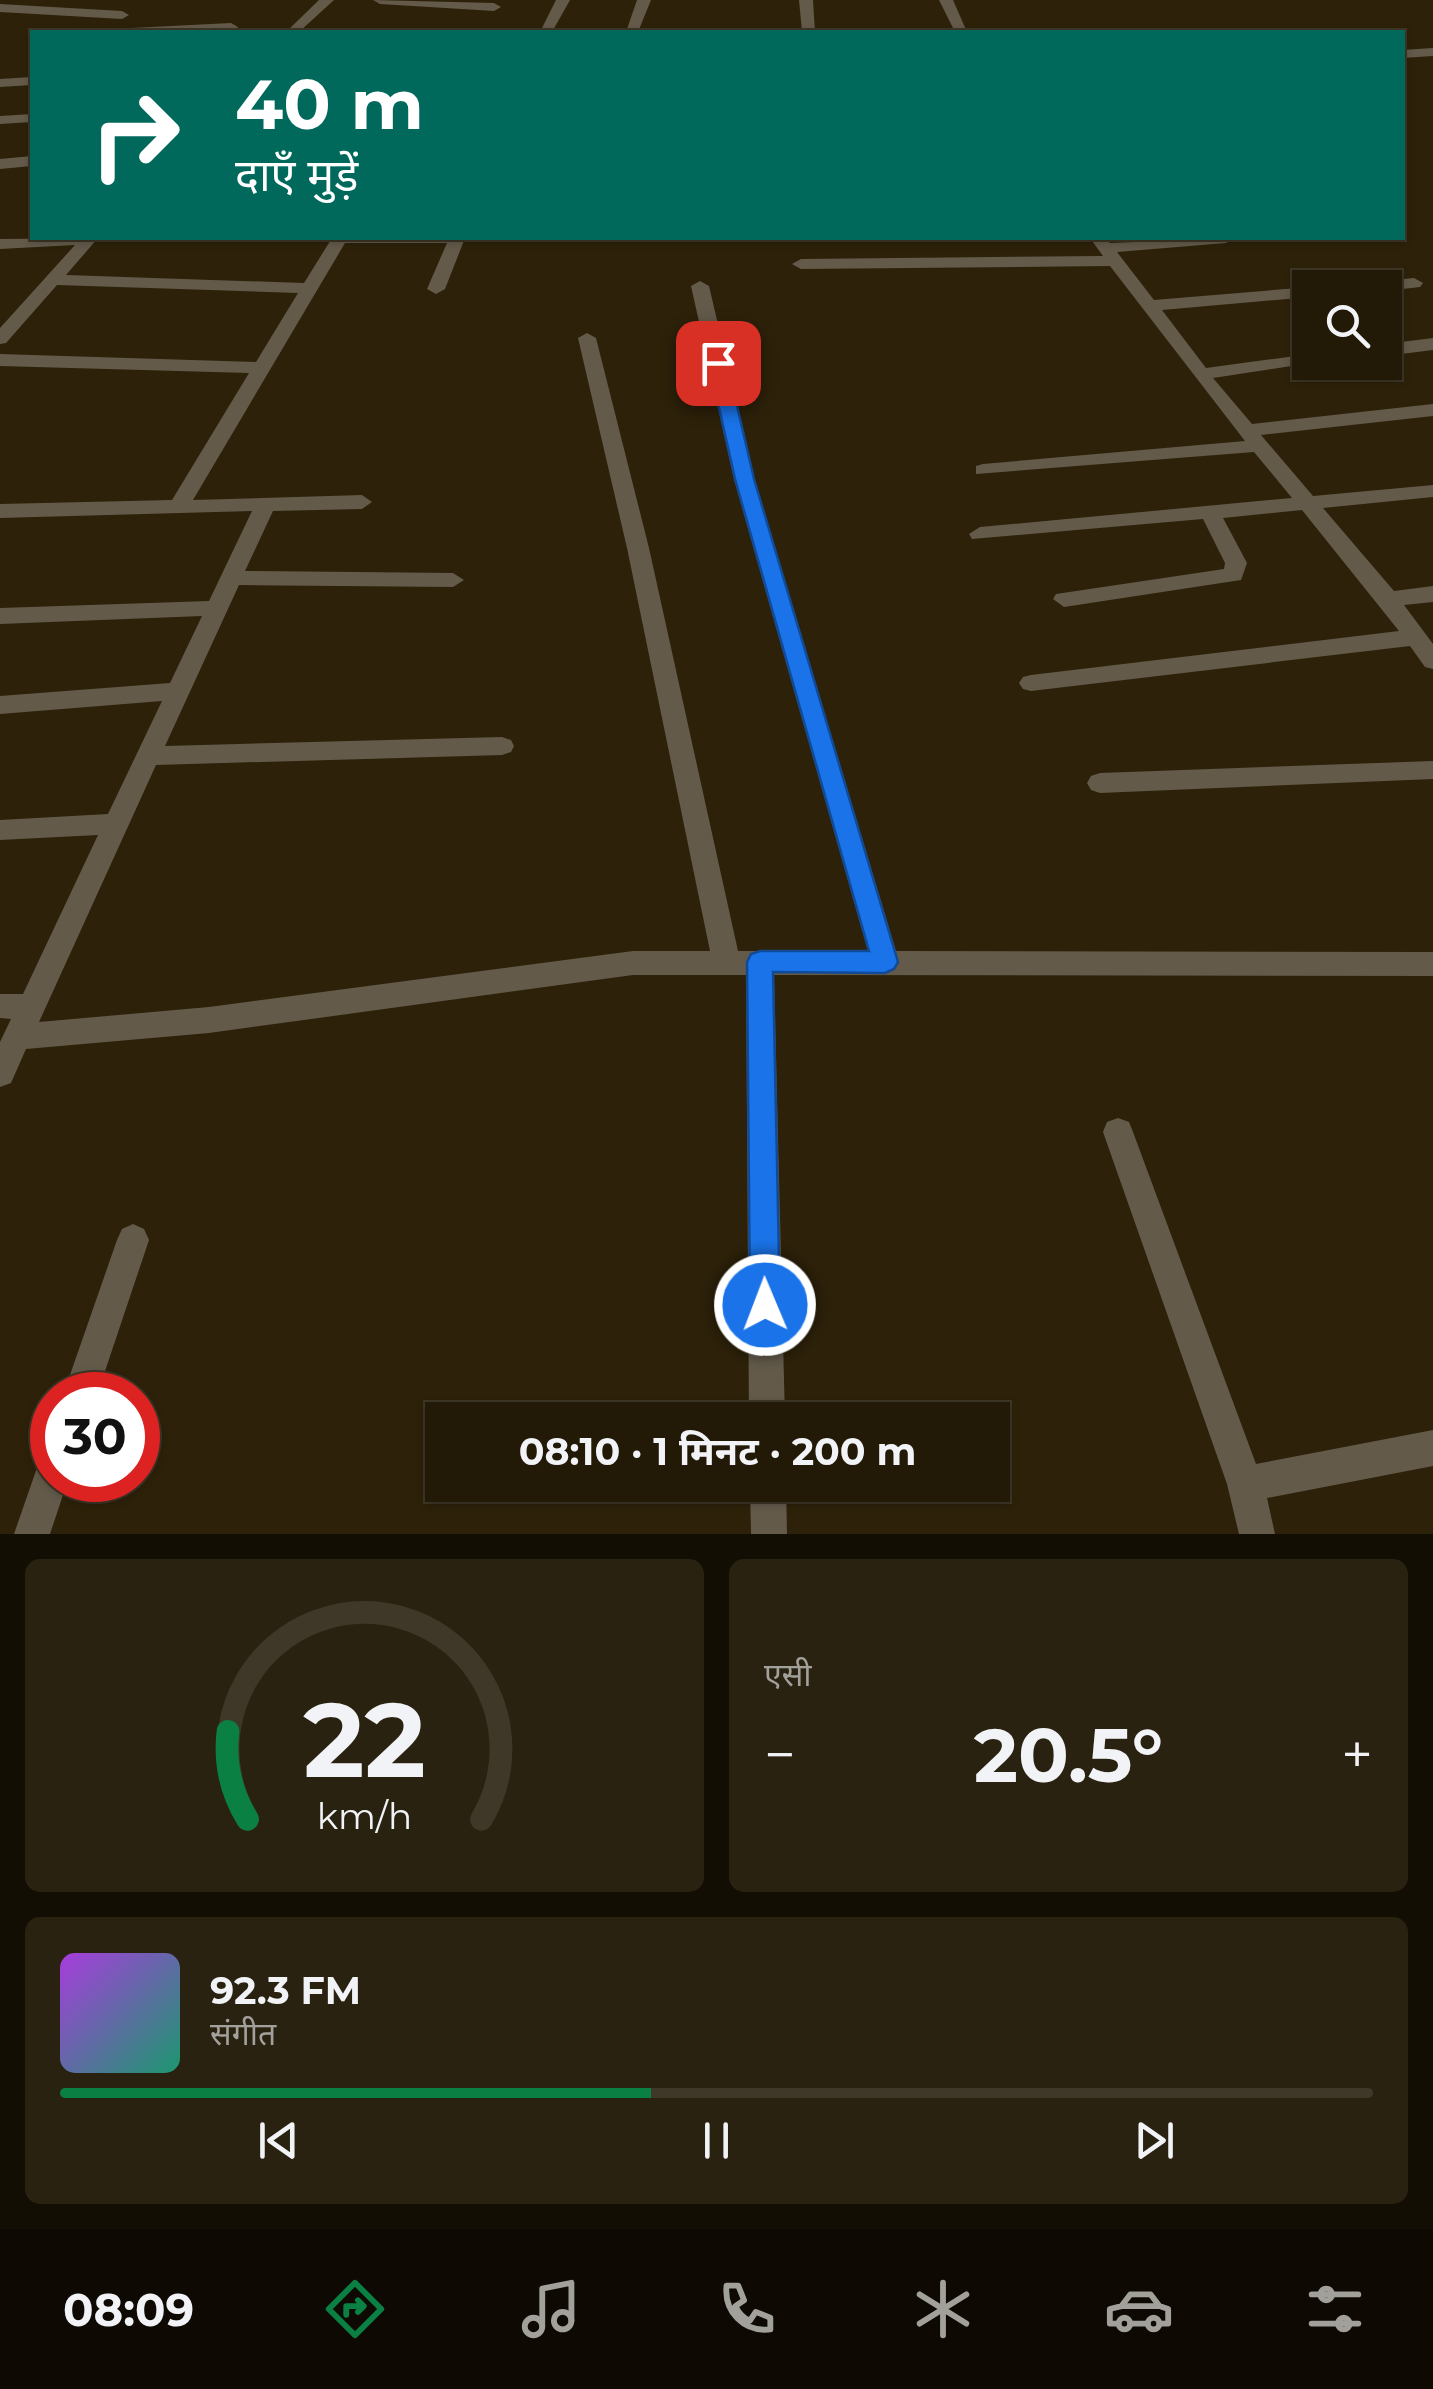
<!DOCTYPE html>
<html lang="hi">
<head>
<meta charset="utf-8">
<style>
  :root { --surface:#221907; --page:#2a2211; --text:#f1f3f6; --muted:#a2a09b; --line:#3f3828; --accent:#0b8043 }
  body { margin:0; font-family:Montserrat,"Noto Sans Devanagari",sans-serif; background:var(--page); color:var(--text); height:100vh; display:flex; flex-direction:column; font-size:38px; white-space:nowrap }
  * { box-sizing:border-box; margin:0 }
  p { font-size:32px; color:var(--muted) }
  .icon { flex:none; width:55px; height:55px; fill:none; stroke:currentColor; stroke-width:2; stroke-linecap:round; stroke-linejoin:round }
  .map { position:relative; height:1534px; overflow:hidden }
  .details { display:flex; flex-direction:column; gap:25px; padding:25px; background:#130e04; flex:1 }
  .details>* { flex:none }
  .banner { position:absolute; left:30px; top:30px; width:1375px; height:210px; border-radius:0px; box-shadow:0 2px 8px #0004,0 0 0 2px var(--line); background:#00695c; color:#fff; overflow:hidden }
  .fabs { position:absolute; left:1292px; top:270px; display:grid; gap:20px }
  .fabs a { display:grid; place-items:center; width:110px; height:110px; border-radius:0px; background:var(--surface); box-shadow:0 2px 8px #0004,0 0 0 2px var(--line); font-size:50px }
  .speed { position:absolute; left:30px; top:1372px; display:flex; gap:20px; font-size:50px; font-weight:700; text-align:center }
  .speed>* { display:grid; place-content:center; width:130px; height:130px; border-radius:50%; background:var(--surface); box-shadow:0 2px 8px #0004,0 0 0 2px var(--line); line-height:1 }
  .speed .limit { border:15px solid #d22; background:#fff; color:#111 }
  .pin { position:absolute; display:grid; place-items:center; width:85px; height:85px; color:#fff; margin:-42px; border-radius:20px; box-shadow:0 5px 15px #0006 }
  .me { position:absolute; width:110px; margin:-55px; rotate:359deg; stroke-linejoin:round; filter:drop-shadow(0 0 8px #0008) }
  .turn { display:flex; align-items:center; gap:35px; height:210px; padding:0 40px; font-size:45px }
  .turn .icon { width:130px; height:130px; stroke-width:2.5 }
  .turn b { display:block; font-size:70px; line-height:85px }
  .big { font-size:75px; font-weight:700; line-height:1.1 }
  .details .widget { flex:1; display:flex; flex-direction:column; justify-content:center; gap:15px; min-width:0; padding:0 35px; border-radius:15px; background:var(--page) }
  .details .dial { align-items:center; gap:0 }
  .dial svg { height:260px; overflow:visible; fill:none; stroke:var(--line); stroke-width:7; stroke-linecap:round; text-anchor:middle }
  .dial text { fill:var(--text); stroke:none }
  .song { display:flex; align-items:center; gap:30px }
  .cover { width:120px; height:120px; border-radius:15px; background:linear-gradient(135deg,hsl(280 70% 55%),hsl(160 70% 35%)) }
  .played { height:10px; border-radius:5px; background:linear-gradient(90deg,var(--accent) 45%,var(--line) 45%) }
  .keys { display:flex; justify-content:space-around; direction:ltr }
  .heat { display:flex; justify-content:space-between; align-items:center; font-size:55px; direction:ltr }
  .details .tiles { flex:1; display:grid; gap:25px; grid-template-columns:1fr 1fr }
  .widget:last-child { grid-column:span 2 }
  .trip { position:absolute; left:425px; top:1402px; width:585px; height:100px; border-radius:0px; background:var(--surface); box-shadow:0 2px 8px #0004,0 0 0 2px var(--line); font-weight:700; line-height:100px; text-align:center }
  .dock { display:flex; height:160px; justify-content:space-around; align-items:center; background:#0e0a03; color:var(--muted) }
  .dock .icon { width:70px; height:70px }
  .dock .active { color:var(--accent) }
  .dock b { font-size:45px; color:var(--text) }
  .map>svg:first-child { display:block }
</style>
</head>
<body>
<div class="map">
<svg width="1433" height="1534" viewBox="0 0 1433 1534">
  <rect width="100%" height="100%" fill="#2d2109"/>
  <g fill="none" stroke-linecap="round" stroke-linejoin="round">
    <!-- minor -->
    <path fill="#635a4a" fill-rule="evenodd" d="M 319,0 L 334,0 L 299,32 L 286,32 Z
      M 373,0 L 494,3 L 501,7 L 494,11 L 380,4 Z
      M 556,0 L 570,0 L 552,32 L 540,32 Z
      M 637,0 L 651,0 L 638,32 L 626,32 Z
      M 799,0 L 813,0 L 815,32 L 802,32 Z
      M 939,0 L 953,0 L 967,32 L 955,32 Z
      M 0,4 L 122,11 L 129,15 L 122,19 L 0,12 Z
      M 231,23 L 238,27 L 236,30 L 124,32 L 131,28 Z
      M 1433,48 L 1433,56 L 1402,58 L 1402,50 Z
      M 32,77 L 32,85 L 0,87 L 0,79 Z
      M 32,114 L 32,122 L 0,124 L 0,116 Z
      M 32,156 L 32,166 L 0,169 L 0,159 Z
      M 98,238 L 66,275 L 304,283 L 332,238 L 465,238 L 445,289 L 436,294 L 427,289 L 447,243 L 345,243 L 193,500 L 362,495 L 372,502 L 362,509 L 273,511 L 245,571 L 453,573 L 464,580 L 453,587 L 239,585 L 165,746 L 502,737 L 511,740 L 514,746 L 511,752 L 502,755 L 156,765 L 39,1022 L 209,1007 L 633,951 L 710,951 L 627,548 L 578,338 L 587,333 L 596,338 L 649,548 L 738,951 L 868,951 L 734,479 L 691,286 L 700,281 L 709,286 L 754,479 L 896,951 L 1433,952 L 1433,976 L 774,975 L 785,1420 L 749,1420 L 746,975 L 633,975 L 209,1033 L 26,1049 L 11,1083 L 0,1087 L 0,1042 L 11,1019 L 0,1018 L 0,994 L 23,994 L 98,835 L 0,840 L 0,820 L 108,814 L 162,701 L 0,714 L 0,696 L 170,683 L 202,616 L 0,624 L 0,608 L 209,601 L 252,511 L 0,518 L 0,504 L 172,500 L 249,373 L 0,366 L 0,354 L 256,362 L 298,293 L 57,285 L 6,343 L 0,344 L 0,328 L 75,245 L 0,249 L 0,239 Z
      M 1090,238 L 1106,238 L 1110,243 L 1234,238 L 1226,243 L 1117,252 L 1154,300 L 1310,287 L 1313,288 L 1310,297 L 1162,310 L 1206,368 L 1310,354 L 1310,362 L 1318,362 L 1213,378 L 1252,424 L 1433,404 L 1433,416 L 1261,435 L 1313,496 L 1433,485 L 1433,497 L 1323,508 L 1394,591 L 1433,586 L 1433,602 L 1404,605 L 1433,644 L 1433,669 L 1425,667 L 1410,646 L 1031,691 L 1023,689 L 1019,683 L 1023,677 L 1031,675 L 1399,631 L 1302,510 L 1223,518 L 1247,563 L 1241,580 L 1064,607 L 1053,599 L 1056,594 L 1224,569 L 1225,563 L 1203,519 L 972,539 L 969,534 L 980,527 L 1292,498 L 1254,452 L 976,474 L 976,466 L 983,464 L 1245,441 L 1110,266 L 801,269 L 792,264 L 801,259 L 1103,256 Z
      M 1414,278 L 1423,283 L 1420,287 L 1385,291 L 1385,288 L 1351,288 L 1359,283 Z
      M 1433,338 L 1433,350 L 1385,356 L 1385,344 Z
      M 1433,761 L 1433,779 L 1100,793 L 1091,790 L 1087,783 L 1091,776 L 1100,773 Z
      M 1118,1118 L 1129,1122 L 1133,1132 L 1256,1464 L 1433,1430 L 1433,1466 L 1267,1498 L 1275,1534 L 1239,1534 L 1227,1484 L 1103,1132 L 1107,1122 Z
      M 133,1224 L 144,1229 L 149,1240 L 97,1395 L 63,1395 L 117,1240 L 122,1229 Z
      M 52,1457 L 52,1480 L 68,1480 L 50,1534 L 14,1534 L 39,1462 Z
      M 750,1485 L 786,1485 L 787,1534 L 751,1534 Z"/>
  </g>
  <!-- route -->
  <path fill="#1a73e8" stroke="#114b97" stroke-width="2.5" d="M 718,358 L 727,363 L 754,479 L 898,962 L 894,969 L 885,973 L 773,972 L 780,1305 L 776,1316 L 765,1320 L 755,1316 L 750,1305 L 747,962 L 751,954 L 760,951 L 869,951 L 735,479 L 709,363 Z"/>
</svg>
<div class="fabs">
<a><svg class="icon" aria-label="search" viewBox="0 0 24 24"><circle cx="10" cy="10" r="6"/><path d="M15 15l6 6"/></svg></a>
</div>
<div class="speed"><div class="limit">30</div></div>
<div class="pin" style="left:718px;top:363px;background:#d93025"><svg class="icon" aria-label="arrive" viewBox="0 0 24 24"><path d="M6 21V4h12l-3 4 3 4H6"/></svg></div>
<svg class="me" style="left:765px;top:1305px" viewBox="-20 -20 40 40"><circle r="17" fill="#1a73e8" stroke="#fff" stroke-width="3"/><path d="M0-11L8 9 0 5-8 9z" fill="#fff"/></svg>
<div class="trip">08:10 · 1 मिनट · 200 m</div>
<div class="banner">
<div class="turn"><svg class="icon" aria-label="right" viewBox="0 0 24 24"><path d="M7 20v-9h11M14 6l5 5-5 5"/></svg><div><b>40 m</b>दाएँ मुड़ें</div></div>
</div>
</div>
<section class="details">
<div class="tiles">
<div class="widget dial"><svg viewBox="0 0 100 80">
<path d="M14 69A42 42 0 1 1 86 69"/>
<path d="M14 69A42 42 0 0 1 8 42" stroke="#0b8043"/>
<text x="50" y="56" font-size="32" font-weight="700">22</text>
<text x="50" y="72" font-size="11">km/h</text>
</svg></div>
<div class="widget"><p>एसी</p>
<div class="heat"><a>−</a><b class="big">20.5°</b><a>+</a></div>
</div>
<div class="widget">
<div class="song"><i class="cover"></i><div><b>92.3 FM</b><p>संगीत</p></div></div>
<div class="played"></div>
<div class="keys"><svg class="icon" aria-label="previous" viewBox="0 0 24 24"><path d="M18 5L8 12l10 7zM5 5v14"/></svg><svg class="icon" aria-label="pause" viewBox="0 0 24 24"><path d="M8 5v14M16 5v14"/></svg><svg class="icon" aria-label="next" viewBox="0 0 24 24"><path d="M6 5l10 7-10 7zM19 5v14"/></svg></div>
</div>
</div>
</section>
<nav class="dock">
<b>08:09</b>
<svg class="icon active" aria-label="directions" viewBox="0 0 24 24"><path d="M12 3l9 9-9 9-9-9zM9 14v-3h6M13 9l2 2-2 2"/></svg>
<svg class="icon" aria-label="music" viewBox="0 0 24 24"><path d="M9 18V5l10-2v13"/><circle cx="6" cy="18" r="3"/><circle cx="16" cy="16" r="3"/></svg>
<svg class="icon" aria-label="phone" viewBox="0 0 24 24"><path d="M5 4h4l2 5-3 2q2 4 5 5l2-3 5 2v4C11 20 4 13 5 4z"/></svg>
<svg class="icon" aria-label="climate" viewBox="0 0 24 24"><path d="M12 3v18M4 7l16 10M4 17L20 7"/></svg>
<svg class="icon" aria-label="car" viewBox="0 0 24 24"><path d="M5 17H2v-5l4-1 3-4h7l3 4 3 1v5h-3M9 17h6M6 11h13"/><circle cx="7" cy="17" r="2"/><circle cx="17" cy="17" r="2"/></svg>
<svg class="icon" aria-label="filters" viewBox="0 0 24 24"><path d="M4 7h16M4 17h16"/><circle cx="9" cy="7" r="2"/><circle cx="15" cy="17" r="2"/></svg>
</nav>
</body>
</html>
